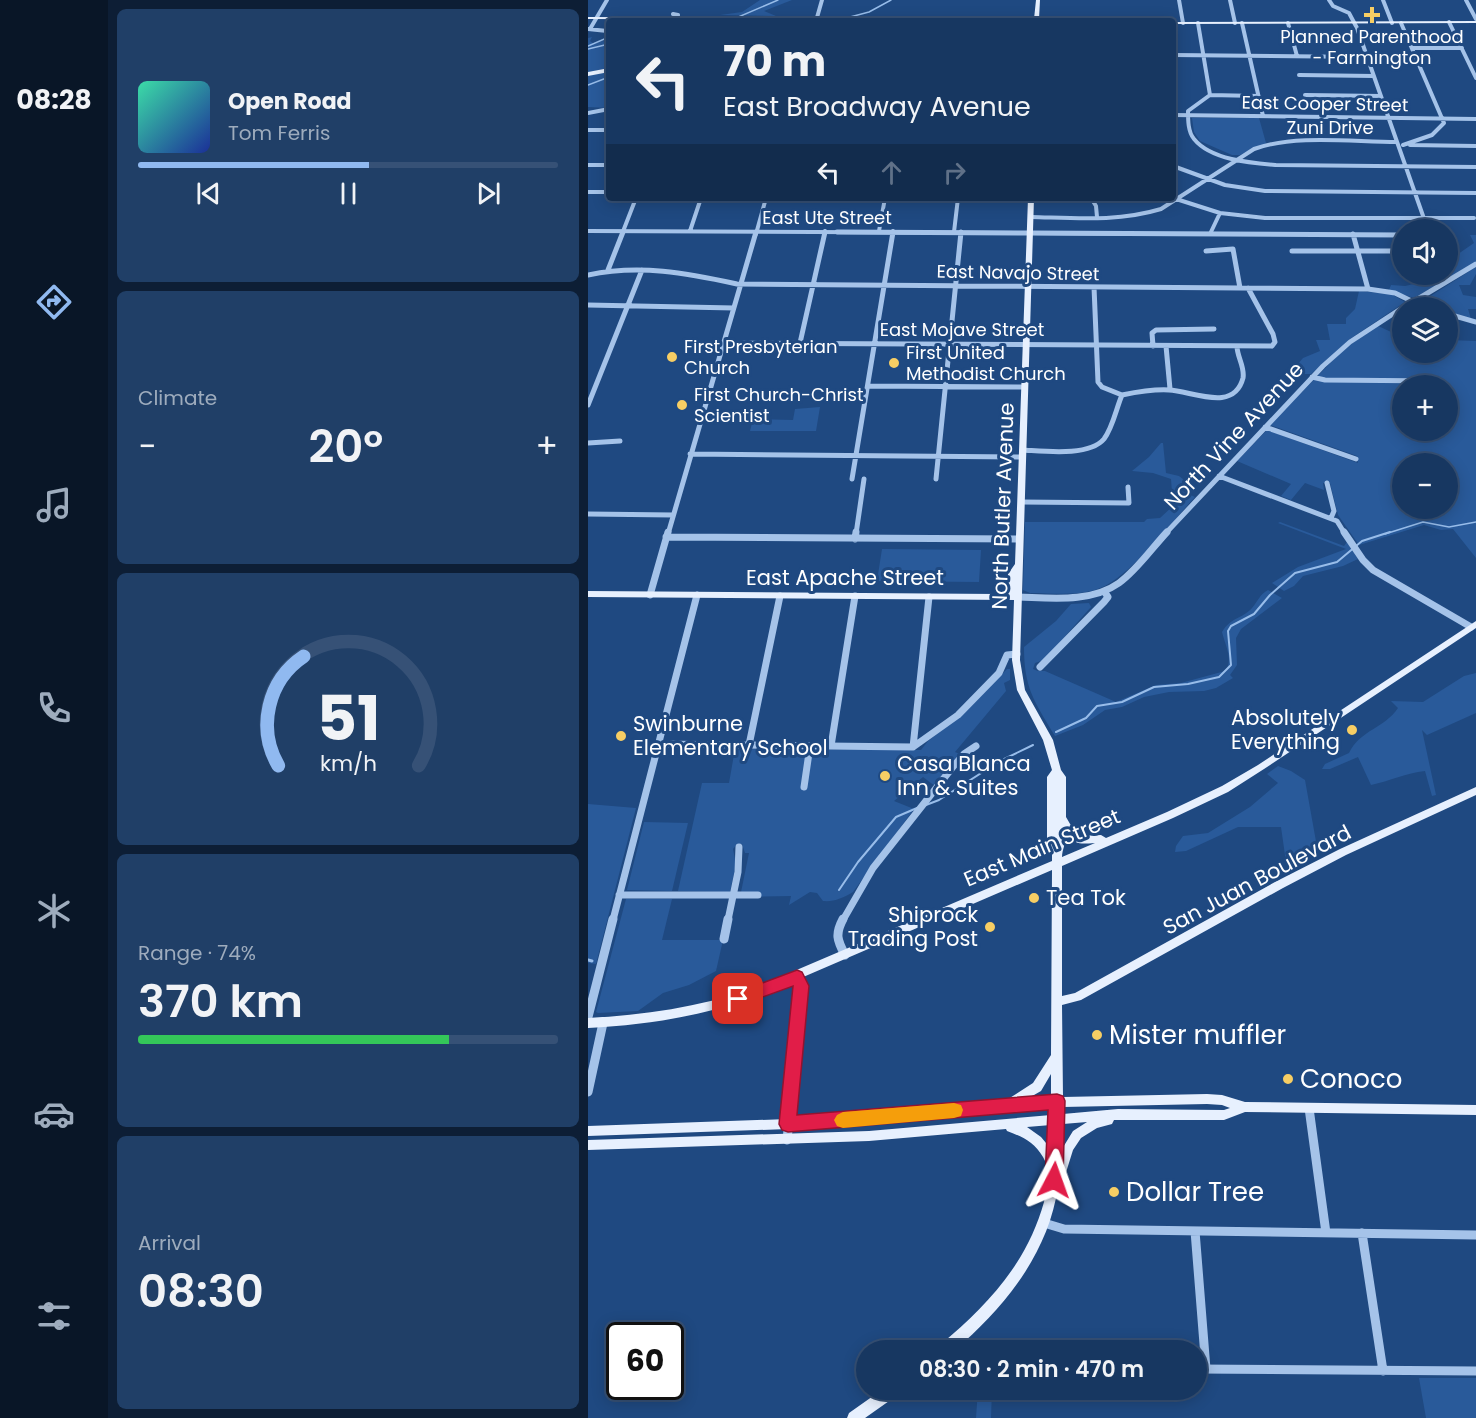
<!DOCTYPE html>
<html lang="en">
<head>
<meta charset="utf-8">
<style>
  :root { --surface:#173761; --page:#203f67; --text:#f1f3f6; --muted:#9eacbd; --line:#365176; --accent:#90b9f0 }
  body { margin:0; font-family:Poppins,sans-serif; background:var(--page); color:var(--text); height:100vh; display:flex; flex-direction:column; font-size:22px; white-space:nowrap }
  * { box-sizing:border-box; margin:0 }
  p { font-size:20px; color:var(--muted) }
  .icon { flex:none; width:33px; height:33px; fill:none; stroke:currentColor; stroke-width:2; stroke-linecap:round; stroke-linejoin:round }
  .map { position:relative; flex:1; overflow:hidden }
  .side { display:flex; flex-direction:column; gap:9px; padding:9px; background:#0d1e35; width:480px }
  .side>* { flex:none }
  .top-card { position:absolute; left:18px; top:18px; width:570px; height:183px; border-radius:6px; box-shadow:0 3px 15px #0003,0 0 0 2px var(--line); background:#173761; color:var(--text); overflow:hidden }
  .tools { position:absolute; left:804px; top:219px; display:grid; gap:12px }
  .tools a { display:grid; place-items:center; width:66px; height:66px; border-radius:50%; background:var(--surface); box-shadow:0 3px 15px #0003,0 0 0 2px var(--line); font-size:30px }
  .speed { position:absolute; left:18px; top:1322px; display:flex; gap:12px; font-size:30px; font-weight:700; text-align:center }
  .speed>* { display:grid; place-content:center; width:78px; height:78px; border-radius:50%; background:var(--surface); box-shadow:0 3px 15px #0003,0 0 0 2px var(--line); line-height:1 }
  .speed .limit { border:3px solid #111; border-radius:9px; background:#fff; color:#111 }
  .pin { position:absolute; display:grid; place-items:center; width:51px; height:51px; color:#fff; margin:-26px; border-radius:12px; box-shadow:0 3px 9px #0006 }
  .me { position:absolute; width:66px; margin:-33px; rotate:4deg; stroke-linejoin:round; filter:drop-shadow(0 0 4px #0008) }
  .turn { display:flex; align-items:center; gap:21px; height:126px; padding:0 18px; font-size:27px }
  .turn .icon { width:78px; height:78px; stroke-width:2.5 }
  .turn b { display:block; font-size:42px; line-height:51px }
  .lanes { display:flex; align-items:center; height:57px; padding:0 18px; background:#0003; justify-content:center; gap:30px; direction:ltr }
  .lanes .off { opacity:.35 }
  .big { font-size:45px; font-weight:600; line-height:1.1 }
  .side .tile { flex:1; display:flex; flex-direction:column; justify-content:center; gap:9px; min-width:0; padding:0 21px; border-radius:9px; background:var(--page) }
  .side .dial { align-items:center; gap:0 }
  .dial svg { height:156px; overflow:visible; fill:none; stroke:var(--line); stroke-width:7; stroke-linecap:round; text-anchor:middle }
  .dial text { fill:var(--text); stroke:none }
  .song { display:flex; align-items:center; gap:18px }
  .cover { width:72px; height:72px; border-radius:9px; background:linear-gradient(135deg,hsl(160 70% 55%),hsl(230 70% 35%)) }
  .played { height:6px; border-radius:3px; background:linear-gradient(90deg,var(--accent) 55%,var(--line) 55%) }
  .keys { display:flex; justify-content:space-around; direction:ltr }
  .heat { display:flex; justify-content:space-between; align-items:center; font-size:33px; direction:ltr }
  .charge { height:9px; border-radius:4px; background:linear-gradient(90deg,#34c759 74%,var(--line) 0) }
  .trip { position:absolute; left:268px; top:1340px; width:351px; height:60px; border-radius:30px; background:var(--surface); box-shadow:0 3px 15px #0003,0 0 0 2px var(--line); font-weight:600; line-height:60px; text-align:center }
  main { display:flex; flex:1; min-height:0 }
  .menu { display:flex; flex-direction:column; width:108px; justify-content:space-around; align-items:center; background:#091627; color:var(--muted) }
  .menu .icon { width:42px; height:42px }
  .menu .active { color:var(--accent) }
  .menu b { font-size:27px; color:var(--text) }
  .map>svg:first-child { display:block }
</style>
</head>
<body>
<main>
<nav class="menu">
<b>08:28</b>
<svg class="icon active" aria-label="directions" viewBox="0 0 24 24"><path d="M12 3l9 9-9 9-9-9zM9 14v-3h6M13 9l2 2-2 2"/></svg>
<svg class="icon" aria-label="music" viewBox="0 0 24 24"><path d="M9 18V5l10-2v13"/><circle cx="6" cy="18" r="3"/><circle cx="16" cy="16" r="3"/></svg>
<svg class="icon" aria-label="phone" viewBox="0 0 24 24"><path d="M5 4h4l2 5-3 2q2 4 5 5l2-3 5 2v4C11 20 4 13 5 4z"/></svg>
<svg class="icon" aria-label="climate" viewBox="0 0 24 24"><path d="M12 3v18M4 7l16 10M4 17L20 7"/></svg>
<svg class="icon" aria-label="car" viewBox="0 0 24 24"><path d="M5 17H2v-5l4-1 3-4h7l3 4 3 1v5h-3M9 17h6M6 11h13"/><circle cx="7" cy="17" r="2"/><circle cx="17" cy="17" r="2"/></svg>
<svg class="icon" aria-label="filters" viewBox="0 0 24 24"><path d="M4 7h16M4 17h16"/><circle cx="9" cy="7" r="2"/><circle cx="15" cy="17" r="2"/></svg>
</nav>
<section class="side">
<div class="tile">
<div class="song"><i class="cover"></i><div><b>Open Road</b><p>Tom Ferris</p></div></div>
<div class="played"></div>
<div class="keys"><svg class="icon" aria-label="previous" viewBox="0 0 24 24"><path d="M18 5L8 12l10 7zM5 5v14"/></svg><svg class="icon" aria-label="pause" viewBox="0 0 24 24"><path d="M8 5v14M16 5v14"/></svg><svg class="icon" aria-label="next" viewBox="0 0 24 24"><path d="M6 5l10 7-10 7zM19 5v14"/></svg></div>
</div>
<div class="tile"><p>Climate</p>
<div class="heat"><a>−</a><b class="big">20°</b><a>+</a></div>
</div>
<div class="tile dial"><svg viewBox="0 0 100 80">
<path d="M14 69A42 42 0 1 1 86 69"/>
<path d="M14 69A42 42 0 0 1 27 13" stroke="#90b9f0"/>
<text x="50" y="56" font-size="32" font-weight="700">51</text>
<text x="50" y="72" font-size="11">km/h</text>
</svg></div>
<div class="tile"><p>Range · 74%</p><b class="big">370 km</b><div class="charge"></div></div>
<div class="tile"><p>Arrival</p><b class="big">08:30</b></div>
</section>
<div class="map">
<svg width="888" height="1418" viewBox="0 0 888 1418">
  <rect width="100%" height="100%" fill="#1f4981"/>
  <!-- green -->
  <path fill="#295a9a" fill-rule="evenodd" d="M 172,0 L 204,0 L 176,11 L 188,16 L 132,15 L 154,12 Z
    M 4,37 L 2,41 L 6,44 L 14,41 L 21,42 L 21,68 L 0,72 L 0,38 Z
    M 21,71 L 21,108 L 0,107 L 0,76 Z
    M 604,118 L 671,118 L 678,143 L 652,155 L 644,155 L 612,141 L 606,132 Z
    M 882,235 L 888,235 L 888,262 L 826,298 L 801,290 L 803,285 L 817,286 L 830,283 L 829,275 L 860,274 L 860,261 L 886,243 Z
    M 888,267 L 888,274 L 882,285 L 871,285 L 875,295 L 888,297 L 888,309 L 880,309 L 883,319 L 860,312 L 860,308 L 846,307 L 833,302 Z
    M 771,291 L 803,294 L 817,302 L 762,339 L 723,374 L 716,374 L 709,370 L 709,365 L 715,358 L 732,351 L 728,340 L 742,340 L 739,324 L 758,324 L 758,318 L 767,309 Z
    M 788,325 L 814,337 L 814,352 L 860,352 L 860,340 L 888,341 L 888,558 L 865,529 L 853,530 L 836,525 L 771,545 L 750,515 L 742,483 L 735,483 L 736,490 L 717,483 L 703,500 L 693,496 L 703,484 L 649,461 L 679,430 L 770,463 L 769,456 L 682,425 L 752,353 ZM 814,386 L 860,386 L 860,430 L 814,430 ZM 814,464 L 860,464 L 860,508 L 814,508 Z
    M 232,407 L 228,431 L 162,431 L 165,419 L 205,420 L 207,409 Z
    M 573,443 L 575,443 L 578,473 L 591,476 L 596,480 L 594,491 L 607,497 C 583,523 539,581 507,590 C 487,596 463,593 442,593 L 435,590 L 437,522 L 556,522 L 559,519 L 572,518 L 585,506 L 583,479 L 565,473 L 544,471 L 561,457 Z
    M 692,522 L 756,546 L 759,542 L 770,559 L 755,566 L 715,576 L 706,586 L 696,591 L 684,583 L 710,567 L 758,549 L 690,523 Z
    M 294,549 L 393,550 L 391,582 L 289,581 Z
    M 680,590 L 694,598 L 653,629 L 648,638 L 649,665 L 642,675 L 645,678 L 628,688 L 616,691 L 581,692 L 556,697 L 534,707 L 517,710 L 495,725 L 467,736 C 446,701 436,688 436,647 L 468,621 L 483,604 L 501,603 L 503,607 L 456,660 L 447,663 L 445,669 L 450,671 L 457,671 L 528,702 L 568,685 L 593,683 L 637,671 C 646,660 637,645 634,632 C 643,617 654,619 664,608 C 670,601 672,594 680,590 Z
    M 419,669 L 422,669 L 422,680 L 416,683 L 418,691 L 367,752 L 372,754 L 347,786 L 335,777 L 306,801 L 326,809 L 265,892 C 255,898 246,902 235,901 L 229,893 L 222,892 L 201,905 L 203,896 L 152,897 L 161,853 L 157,853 L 154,844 L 149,844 L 145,849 L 148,864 L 142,892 L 90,891 L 114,783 L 141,783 L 147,749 L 333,750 L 340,741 L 383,706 Z
    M 888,673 L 888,713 L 839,735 L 834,730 L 848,795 L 844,796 L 837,771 C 818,773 802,781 783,785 L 770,757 L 742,769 L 734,769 L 737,764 L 761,753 C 772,730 797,728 810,708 L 803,701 L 835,702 L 876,676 Z
    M 690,766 L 703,771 L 717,780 L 729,847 L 698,862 L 693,827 L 650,827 L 598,851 L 587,852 L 588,846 L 595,836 L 620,833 L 662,807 L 690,783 L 679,774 Z
    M 0,804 L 48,808 L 8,964 L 0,963 Z
    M 56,822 L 100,823 L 84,891 L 39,890 Z
    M 38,899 L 84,899 L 74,940 L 135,940 L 128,971 L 101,985 L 75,993 L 50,1011 L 10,1013 L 8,1012 Z
    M 831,1378 L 888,1378 L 888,1418 L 838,1418 Z
    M 390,1389 L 404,1389 L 403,1418 L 388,1418 Z"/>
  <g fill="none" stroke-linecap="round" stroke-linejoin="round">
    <!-- stream-far2 -->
    <path stroke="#98bdea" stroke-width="1.5" d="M 141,21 L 190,0
      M 247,21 L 281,12 L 303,0
      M 0,46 L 21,37
      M 0,49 L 21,44
      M 0,85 L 21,77
      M 797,534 L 835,522 L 861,527 L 888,522"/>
    <!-- stream-far1 -->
    <path stroke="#98bdea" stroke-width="2" d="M 468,732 L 498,718 L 509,706 L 534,702 L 566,687 L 600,684 L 631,677 L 643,665 L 640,631 L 643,626 L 666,614 L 682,595 L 707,573 L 749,562 L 774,541 L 802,532
      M 338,805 L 351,800 L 412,761 L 445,745
      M 251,890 L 270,862 L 308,817 L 329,808"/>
    <!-- stream -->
    <path stroke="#98bdea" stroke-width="3" d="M 0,960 L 4,961"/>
    <!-- minor-far3 -->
    <path stroke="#a5c3e9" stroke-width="4" d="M 591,0 L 595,23
      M 642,0 L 647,23
      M 741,0 L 745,6 L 761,13 L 769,28 L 840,230
      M 795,0 L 804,23
      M 878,0 L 888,19
      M 85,14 L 90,15 L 89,18
      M 228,21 L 234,0
      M 861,22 L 888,78
      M 610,23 L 622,95 L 600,111 C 600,120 600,132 606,139 C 623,160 663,163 688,165 L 888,167
      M 654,23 L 675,116
      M 700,23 L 709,56
      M 813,23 L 856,123 L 844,135 L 815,145
      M 0,29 L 19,31
      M 2,29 L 19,0
      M 825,48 L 874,48
      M 585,55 L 779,57
      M 18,57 L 21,57
      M 711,75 L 786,76
      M 622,95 L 670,96
      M 717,95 L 793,96
      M 0,113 L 21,109
      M 585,115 L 888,119
      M 0,130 L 21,130
      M 822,145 L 888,146
      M 0,165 L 21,165
      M 585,166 L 637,185 L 677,191 L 888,193
      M 0,192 L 21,192
      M 503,198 L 508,206 L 509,217
      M 585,198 L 632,213 L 677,218 L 886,218
      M 443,217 C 487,218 530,222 573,209 L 666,149 C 708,134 764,142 809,142
      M 0,231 L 442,233
      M 102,231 L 113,198
      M 291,231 L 297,198
      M 366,232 L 370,198
      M 442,233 L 559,234
      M 34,234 L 48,198
      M 168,234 L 178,198
      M 236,234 L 237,231
      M 305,234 L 305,231
      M 622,234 L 632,213"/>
    <!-- minor-far2 -->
    <path stroke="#a5c3e9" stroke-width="5" d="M 249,232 L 442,233
      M 442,233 L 814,235
      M 765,234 L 780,289
      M 618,251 L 645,249 L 652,288
      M 704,251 L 814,251
      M 20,270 L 35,232
      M 0,275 C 51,264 99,273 149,284 L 780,289 L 807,293 L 838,308
      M 506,287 L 510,382 L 514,387 L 534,395
      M 660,288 L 685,334 L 687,342 L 684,346
      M 823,303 L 888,264
      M 0,305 L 146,308
      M 860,314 L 888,322
      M 136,343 L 684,346
      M 212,343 L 237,232
      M 565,346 L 564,333 L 568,330 L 626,329
      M 578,346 L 582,389
      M 724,377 L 737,380 L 851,381
      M 280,386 L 436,387
      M 534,395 C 549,392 565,389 581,390 C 604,391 646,413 655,378 C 657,367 649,357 649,346
      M 0,405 L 54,270
      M 677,427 L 768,459
      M 0,443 L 32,441
      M 434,450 C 455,451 501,457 516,439 C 525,427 528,409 534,395
      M 102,454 L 434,457
      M 631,476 L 749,521 L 757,534
      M 264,479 L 305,232
      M 348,479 L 373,232
      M 739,483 L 746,511 L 743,518
      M 433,502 L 541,503 L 540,487
      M 0,514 L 85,515
      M 80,534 L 168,232
      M 268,534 L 276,479
      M 577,534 L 735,366 L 762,342 L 814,308"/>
    <!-- minor-far1 -->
    <path stroke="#a5c3e9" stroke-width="7" d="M 756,532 L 775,560 L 785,570 L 883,627
      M 78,537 L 431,539
      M 267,539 L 268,532
      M 62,595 L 80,532
      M 431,597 C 463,598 503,603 531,583 C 549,570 564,548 579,532
      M 452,667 L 516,602 L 520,597 L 516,591
      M 70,744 L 325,747 L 370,715 L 411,673 L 419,655 L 429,654
      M 161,745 L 192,596
      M 243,746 L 267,596
      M 325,747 L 341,597
      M 216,787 L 222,746
      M 31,895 L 170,895
      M 25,920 L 109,595
      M 140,920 L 150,872 L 151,847
      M 255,920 L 285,868 L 364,768 L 376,754 L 388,746"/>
    <!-- minor -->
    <path stroke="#a5c3e9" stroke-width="9" d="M 255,919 C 247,934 249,940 257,955
      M 136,939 L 140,919
      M 0,1017 L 25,919
      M 0,1092 L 15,1023
      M 721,1108 L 738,1233
      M 199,1140 L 214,993 L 209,976
      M 456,1223 L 476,1229 L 888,1235
      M 607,1231 L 618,1369
      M 774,1233 L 795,1371
      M 609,1369 L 888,1371"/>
    <!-- major -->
    <path fill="#e7f0fe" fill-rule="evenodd" d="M 448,0 L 452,0 L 451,19 L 515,20 L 517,21 L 0,19 L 0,17 L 446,19 Z
      M 888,21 L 888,23 L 585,24 L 585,22 Z
      M 21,68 L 21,72 L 0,76 L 0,72 Z
      M 440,198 L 446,198 L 432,660 L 437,690 L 465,740 L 473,770 L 478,777 L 478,817 L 485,829 L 492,836 L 513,835 L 518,838 L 579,812 L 634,786 L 670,765 L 888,621 L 888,628 L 676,769 L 640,792 L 585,818 L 474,866 L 474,996 L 487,993 L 687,882 L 752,849 L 888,787 L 888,795 L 758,855 L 695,888 L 493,1000 L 474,1005 L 475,1097 L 619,1094 L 634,1095 L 657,1102 L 888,1105 L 888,1115 L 657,1112 L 636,1120 L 526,1120 L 524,1124 L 509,1128 L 493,1138 L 485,1150 L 475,1182 L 473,1186 L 470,1187 C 460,1254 417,1307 367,1350 L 351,1350 L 352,1345 C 400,1305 439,1263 456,1202 C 458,1193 462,1179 461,1170 C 460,1166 457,1161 455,1157 C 446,1142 435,1137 419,1131 L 418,1129 L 281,1141 L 0,1150 L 0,1140 L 281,1131 L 463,1115 L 463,1108 L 200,1129 L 0,1136 L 0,1126 L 200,1119 L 417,1101 L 445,1083 L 463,1055 L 464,870 L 171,996 C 115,1016 59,1025 0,1028 L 0,1018 C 56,1015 111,1007 164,989 L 464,861 L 464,852 L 459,844 L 459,777 L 464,770 L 455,740 L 429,690 L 424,660 L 426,600 L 0,597 L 0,591 L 409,594 L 419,588 L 420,574 L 427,564 ZM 478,835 C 489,845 492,844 507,843 L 474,857 C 474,849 478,844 478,835 ZM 463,1074 L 463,1097 L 439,1099 L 453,1091 ZM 619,1104 L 634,1105 L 642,1108 L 636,1110 L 530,1109 L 475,1114 L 475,1107 ZM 499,1122 L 485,1131 L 474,1149 L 475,1124 ZM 463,1125 L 463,1149 L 453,1137 L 439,1127 Z
      M 295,1389 L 313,1389 L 311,1394 L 277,1418 L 259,1418 L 261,1413 Z"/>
  </g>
  <!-- route -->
  <path fill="#e11d48" stroke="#92132f" stroke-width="1.5" d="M 209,970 L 214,972 L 221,986 L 209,1115 L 469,1094 L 475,1096 L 477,1101 L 475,1180 L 472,1186 L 466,1188 L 459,1186 L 457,1180 L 460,1110 L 200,1132 L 194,1130 L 191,1124 L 205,986 L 150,1006 L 145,1004 L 142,999 L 145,994 Z"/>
  <!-- slow -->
  <path fill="#f59e0b" d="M 366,1103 L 373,1105 L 375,1110 L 373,1116 L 366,1118 L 255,1128 L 249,1126 L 246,1120 L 249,1115 L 255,1112 Z"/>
  <!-- markers -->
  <g fill="#f7ce64" stroke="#1f4981" stroke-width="2">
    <path d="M781 6h6v6h6v6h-6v6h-6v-6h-6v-6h6z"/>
    <circle cx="84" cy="357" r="6"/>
    <circle cx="306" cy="363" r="6"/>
    <circle cx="94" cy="405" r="6"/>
    <circle cx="764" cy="730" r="6"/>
    <circle cx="33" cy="736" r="6"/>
    <circle cx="297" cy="776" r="6"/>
    <circle cx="446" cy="898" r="6"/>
    <circle cx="402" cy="927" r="6"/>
    <circle cx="509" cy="1035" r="6"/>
    <circle cx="700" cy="1079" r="6"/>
    <circle cx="526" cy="1192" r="6"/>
  </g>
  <g text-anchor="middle" stroke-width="6" stroke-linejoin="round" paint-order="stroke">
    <!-- far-poi labels -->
    <g font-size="18" fill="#fff" stroke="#1f4981" text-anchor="start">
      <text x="784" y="43" text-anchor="middle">Planned Parenthood<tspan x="784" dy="21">- Farmington</tspan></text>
      <text x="96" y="353">First Presbyterian<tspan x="96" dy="21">Church</tspan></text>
      <text x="318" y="359">First United<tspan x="318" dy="21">Methodist Church</tspan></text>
      <text x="106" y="401">First Church-Christ<tspan x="106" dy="21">Scientist</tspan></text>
    </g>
    <!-- far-street labels -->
    <g font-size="18" fill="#fff" stroke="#1f4981">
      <text transform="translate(737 104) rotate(1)" y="6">East Cooper Street</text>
      <text x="742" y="134">Zuni Drive</text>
      <text x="239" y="224">East Ute Street</text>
      <text transform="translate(430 273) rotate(1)" y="6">East Navajo Street</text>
      <text x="374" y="336">East Mojave Street</text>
    </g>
    <!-- street labels -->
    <g font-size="21" fill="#fff" stroke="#1f4981">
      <text transform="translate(646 436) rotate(-47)" y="7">North Vine Avenue</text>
      <text transform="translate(415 506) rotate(-88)" y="7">North Butler Avenue</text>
      <text x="257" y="585">East Apache Street</text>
      <text transform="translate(454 848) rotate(-23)" y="7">East Main Street</text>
      <text transform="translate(669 880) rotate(-28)" y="7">San Juan Boulevard</text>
    </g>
    <!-- poi labels -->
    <g font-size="21" fill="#fff" stroke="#1f4981" text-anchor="start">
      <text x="752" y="725" text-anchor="end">Absolutely<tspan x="752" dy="24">Everything</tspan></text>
      <text x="45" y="731">Swinburne<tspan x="45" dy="24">Elementary School</tspan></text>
      <text x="309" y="771">Casa Blanca<tspan x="309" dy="24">Inn &amp; Suites</tspan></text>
      <text x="458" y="905">Tea Tok</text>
      <text x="390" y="922" text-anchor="end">Shiprock<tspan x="390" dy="24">Trading Post</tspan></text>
    </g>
    <!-- near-poi labels -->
    <g font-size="26" fill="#fff" stroke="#1f4981" text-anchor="start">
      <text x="521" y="1044">Mister muffler</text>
      <text x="712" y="1088">Conoco</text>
      <text x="538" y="1201">Dollar Tree</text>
    </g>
  </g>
</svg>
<div class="tools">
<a><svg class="icon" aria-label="sound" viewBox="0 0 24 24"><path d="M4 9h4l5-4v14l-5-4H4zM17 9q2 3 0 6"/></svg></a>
<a><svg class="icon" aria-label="layers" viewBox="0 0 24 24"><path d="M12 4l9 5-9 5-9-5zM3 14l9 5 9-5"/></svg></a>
<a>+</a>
<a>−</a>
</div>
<div class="speed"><div class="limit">60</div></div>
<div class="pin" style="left:150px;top:999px;background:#d93025"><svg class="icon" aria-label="arrive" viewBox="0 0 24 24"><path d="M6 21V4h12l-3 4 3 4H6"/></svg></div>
<svg class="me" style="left:466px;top:1180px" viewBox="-20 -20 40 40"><path d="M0-17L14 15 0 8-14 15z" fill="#e11d48" stroke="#fff" stroke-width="4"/></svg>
<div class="trip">08:30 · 2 min · 470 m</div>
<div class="top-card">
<div class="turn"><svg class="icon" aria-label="left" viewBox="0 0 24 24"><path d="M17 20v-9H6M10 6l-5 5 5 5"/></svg><div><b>70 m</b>East Broadway Avenue</div></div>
<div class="lanes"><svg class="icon" aria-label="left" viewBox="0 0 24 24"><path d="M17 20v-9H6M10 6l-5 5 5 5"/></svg><svg class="icon off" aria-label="ahead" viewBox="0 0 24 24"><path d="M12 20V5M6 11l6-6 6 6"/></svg><svg class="icon off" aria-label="right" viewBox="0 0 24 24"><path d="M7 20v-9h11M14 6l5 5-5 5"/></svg></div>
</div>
</div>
</main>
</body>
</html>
